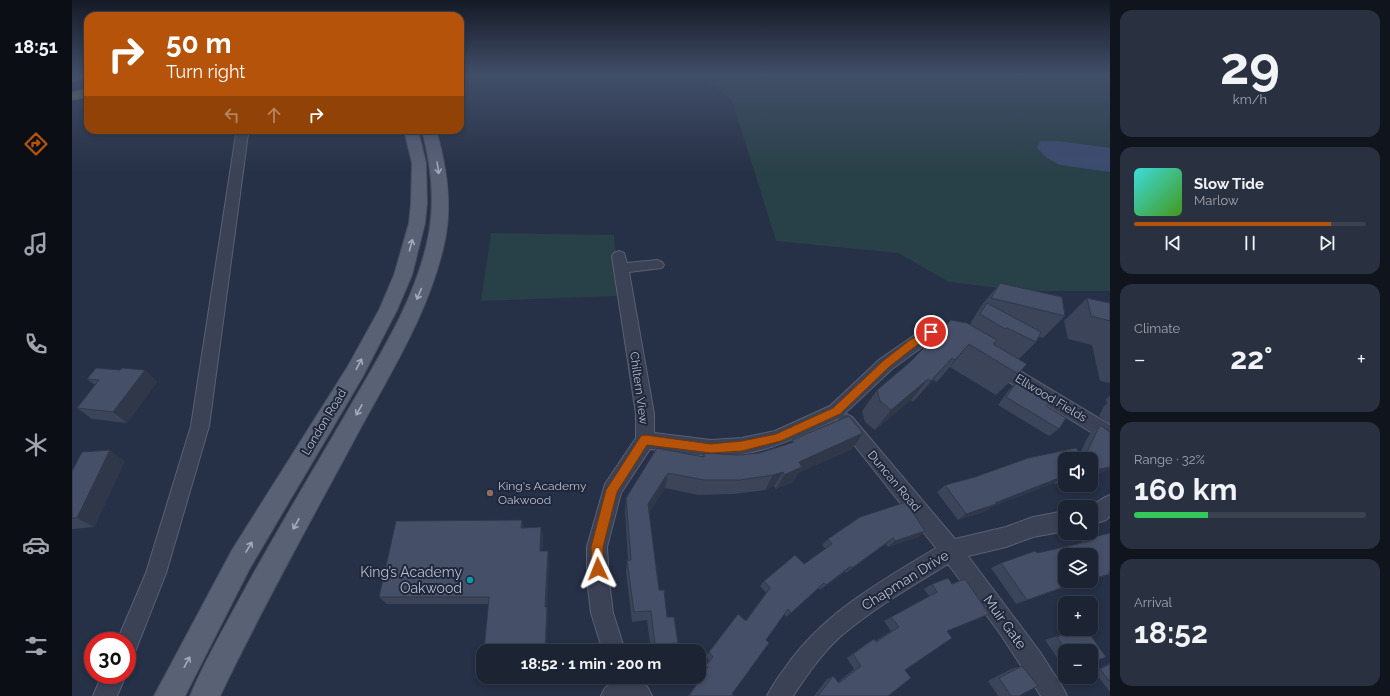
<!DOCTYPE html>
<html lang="en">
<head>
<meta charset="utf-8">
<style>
  :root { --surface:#1c2434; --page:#293040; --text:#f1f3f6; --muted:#a0a4ac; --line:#3a414f; --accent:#b45309 }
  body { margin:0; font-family:Raleway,sans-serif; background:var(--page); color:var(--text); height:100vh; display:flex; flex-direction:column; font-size:15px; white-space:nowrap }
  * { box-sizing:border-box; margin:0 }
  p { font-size:13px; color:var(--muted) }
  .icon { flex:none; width:22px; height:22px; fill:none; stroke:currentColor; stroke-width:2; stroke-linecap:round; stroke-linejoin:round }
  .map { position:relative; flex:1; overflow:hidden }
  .panel { display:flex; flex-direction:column; gap:10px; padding:10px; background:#0f141d; width:280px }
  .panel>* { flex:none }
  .guide { position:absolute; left:12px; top:12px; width:380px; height:122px; border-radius:12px; box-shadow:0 2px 6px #0003,0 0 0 1px var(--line); background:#b45309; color:#fff; overflow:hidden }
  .controls { position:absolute; left:986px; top:452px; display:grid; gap:8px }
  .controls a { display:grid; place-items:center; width:40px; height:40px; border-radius:8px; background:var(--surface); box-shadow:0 2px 6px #0003,0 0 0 1px var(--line); font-size:20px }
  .speed { position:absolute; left:12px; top:632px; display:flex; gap:8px; font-size:20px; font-weight:700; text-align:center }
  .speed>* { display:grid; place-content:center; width:52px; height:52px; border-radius:50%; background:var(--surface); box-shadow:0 2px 6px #0003,0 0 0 1px var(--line); line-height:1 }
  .speed .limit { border:6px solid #d22; background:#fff; color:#111 }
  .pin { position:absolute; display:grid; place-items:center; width:34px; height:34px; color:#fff; margin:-17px; border:2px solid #fff; border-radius:50%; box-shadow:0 1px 4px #0007 }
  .me { position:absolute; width:44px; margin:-22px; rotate:358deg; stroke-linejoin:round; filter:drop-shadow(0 0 3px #0008) }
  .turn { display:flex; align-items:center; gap:14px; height:84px; padding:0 16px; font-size:18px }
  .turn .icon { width:52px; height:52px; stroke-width:2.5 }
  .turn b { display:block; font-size:28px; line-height:34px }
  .lanes { display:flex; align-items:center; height:38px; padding:0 16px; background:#0003; justify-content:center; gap:20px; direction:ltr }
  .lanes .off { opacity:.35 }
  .big { font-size:30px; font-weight:700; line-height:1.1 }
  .panel .widget { flex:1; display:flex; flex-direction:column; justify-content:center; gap:6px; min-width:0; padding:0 14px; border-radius:12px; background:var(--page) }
  .panel .dial { align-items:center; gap:0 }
  .dial b { font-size:52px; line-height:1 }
  .song { display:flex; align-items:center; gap:12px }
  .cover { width:48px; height:48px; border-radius:6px; background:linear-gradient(135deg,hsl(180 70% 55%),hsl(100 70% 35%)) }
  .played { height:4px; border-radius:2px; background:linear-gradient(90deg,var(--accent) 85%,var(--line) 85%) }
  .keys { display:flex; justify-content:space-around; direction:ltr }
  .heat { display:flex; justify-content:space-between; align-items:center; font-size:22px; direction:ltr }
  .charge { height:6px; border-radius:3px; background:linear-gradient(90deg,#34c759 32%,var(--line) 0) }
  .trip { position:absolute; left:404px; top:644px; width:230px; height:40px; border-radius:12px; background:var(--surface); box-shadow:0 2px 6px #0003,0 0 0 1px var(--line); font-weight:700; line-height:40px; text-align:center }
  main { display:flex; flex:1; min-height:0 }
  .menu { display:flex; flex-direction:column; width:72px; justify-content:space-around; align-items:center; background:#0b0e15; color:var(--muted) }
  .menu .icon { width:28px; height:28px }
  .menu .active { color:var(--accent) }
  .menu b { font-size:18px; color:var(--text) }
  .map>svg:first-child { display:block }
</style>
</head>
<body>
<main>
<nav class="menu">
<b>18:51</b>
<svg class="icon active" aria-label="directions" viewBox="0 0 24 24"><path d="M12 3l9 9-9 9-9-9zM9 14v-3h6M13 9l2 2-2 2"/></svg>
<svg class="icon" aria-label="music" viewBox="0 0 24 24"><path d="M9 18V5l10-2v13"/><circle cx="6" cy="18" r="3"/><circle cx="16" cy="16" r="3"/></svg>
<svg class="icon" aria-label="phone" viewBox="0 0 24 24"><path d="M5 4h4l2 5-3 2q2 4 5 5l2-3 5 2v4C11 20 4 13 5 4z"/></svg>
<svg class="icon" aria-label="climate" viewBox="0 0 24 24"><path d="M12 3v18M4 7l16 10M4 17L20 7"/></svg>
<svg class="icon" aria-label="car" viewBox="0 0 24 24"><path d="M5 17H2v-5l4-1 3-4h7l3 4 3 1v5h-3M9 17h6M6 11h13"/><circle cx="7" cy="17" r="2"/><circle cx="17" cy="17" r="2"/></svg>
<svg class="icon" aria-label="filters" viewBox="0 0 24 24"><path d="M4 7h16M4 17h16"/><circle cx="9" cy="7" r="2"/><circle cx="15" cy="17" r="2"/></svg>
</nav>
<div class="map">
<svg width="1038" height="696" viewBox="0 0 1038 696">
  <rect width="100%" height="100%" fill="#263046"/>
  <!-- green -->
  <path fill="#284047" d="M 630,75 L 1035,75 L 1038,78 L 1038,291 L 952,291 L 877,282 L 826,253 L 704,241 L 660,100 Z
    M 419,233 L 542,235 L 547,296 L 409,301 Z"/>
  <!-- water -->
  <path fill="#3b4b6f" d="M 968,141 L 986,141 L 1038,148 L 1038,172 L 988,165 L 975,158 L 965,148 Z"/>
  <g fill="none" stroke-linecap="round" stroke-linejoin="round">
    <!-- minor casing -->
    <g stroke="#596072" stroke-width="2">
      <path id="minor" d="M 170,131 L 174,132 L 176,134 L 137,426 L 94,573 L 63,652 L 55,655 L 55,641 L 45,641 L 74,573 L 119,426 L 164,134 L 166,132 Z
        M 547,251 L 552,253 L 555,263 L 585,260 L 590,262 L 592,265 L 590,268 L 557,272 L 582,414 L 582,433 L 639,440 L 670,438 L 703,431 L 758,406 L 808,359 L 853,328 L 859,326 L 892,337 L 894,341 L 892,345 L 886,347 L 861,339 L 820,369 L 771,415 L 774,414 L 780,417 L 883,539 L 934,527 L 961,517 L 993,511 L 993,531 L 961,537 L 934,547 L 896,556 L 968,652 L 991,688 L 995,696 L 969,696 L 927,632 L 876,564 C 840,586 802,608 769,636 C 750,653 735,675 721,696 L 695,696 C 700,686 706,677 713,668 C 751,613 808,582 864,548 L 768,427 L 765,422 L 767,418 C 726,437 686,458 639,456 C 618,455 598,451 578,449 L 549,493 L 535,547 L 537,580 L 541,613 L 553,651 L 531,651 L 519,613 L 515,580 L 515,547 L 533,484 L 564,438 L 564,414 L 540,256 L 542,253 Z
        M 925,359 L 931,361 L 1038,425 L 1038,442 L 1032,440 L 919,371 L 917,366 L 919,361 Z
        M 1038,495 L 1038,516 L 1034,520 L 1019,525 L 1019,507 L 1015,507 C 1023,504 1030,498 1038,495 Z
        M 30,675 L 54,675 L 45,696 L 21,696 Z
        M 542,677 L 566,677 L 576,688 L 580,696 L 529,696 L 533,688 L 543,680 Z"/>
    </g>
    <!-- major casing -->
    <g stroke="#444b5e" stroke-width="2">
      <path id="major" d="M 332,130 L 346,130 L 354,163 L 355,203 L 353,223 L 340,275 L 325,310 L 290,378 L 178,568 L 113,696 L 82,696 L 160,550 L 276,366 L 307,310 L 322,275 L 337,223 L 339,203 L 340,163 Z
        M 350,130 L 364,130 C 374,164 380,199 374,235 C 361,305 321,369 287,431 C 240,519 191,606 148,696 L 118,696 C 132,662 151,630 168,598 C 202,535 239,474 275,412 C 307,356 345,298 357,233 C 363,198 359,164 350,130 Z"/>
    </g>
    <!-- highway casing -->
    <g stroke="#454d60" stroke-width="2">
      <path id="highway" d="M 0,75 L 16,75 L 16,78 L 0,81 Z
        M 16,89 L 16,97 L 0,100 L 0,92 Z"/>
    </g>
    <!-- minor -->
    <use href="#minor" fill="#3b4255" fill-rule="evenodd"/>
    <!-- major -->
    <use href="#major" fill="#596175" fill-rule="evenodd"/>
    <!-- highway -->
    <use href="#highway" fill="#7c7257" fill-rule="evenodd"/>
  </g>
  <!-- wall -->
  <path fill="#3b4459" d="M 928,283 L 993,316 L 971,338 L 966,337 L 964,342 L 947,359 L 946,374 L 924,395 L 878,367 L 865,382 L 861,380 L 841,402 L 839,400 L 803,430 L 793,422 L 790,411 L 805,390 L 898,324 L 909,306 Z
    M 1015,298 L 1038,303 L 1038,383 L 1028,381 L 1020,345 L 996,339 L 992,321 Z
    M 48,370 L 73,370 L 85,382 L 55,423 L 20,419 L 5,408 L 23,385 L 15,379 Z
    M 944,383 L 974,406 L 987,429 L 977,436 L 926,405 L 936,391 Z
    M 1038,396 L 1038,424 L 1027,416 L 1032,406 L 1035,404 L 1034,399 Z
    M 1028,425 L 1030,473 L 1019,476 L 1019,459 L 993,482 L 983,484 L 982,483 L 919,507 L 915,511 L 886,520 L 865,492 L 873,485 L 1008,453 L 1018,433 Z
    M 791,433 L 780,449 L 726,473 L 721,482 L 704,489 L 702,486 L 693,490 L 661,494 L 626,495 L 593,488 L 577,512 L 587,590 L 595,617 L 606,643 L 601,651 L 579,651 L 575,620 L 560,622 L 554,571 L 555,560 L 556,560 L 553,511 L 554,498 L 585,448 L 631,457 L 632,453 L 667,455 L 687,453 L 719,443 L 720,440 Z
    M 53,461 L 22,527 L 0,529 L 0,471 Z
    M 469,527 L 471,536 L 470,551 L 476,551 L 477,559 L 475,607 L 476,613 L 417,604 L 315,604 L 307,597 L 452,528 Z
    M 853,531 L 846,537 L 816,547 L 814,544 L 774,573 L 773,572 L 748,590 L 747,588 L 714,617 L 712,614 L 694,640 L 660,694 L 662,696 L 616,696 L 633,671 L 631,669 L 637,660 L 634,656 L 666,614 L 673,621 L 694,593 L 688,586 L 692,581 L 732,564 L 754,549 L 750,545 L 756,539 Z
    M 1038,533 L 1038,574 L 1026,579 L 991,588 L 944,604 L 919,568 L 929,563 L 1006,544 L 1017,538 Z
    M 860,584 L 880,584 L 917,614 L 875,631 L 833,670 L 816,696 L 742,696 L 755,679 L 761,676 L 766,682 L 782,669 L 775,658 L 795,643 L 802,639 L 803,641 L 819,631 L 812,621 L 857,596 L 852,589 Z
    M 1006,629 L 1019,651 L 993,651 L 993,669 L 973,640 Z
    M 1038,663 L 1038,692 L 1022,671 Z
    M 950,666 L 947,696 L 926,696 L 916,681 L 939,669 Z"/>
  <!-- shaded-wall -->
  <path fill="#303749" d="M 897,344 L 878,367 L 865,382 L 883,360 Z
    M 880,358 L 861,380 L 841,402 L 859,381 Z
    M 73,370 L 85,382 L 55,423 L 41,412 Z
    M 856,379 L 839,400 L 803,430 L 819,410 Z
    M 791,433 L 780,449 L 726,473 L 721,482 L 704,489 L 712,475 L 727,462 Z
    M 38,450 L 53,461 L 22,527 L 5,518 Z
    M 1038,467 L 1038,468 L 1030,473 L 1019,476 L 1019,471 Z
    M 711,472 L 702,486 L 693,490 L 701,475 Z
    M 596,473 L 593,488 L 573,518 L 576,504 Z
    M 992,476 L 982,483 L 919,507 L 915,511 L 886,520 L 894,514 Z
    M 993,477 L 993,482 L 983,484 L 993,478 Z
    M 450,520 L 452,529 L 449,528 Z
    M 469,527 L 471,536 L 470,559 L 468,551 Z
    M 853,531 L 846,537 L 816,547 L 823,541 Z
    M 821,538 L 814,544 L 774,573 L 780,568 Z
    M 476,551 L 477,559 L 475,607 L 476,613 L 474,651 L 473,651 L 473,607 Z
    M 779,566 L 773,572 L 748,590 L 754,585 Z
    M 1038,574 L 1026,579 L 991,588 L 944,604 L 955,600 L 1003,583 L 1012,581 L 1019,581 L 1019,579 Z
    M 917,614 L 908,619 L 866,635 L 875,631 Z"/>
  <!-- building -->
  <path fill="#454f68" stroke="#303749" d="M 928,283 L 990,297 L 993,316 L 919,298 Z
    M 1015,298 L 1038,303 L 1038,321 L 1019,316 Z
    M 915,303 L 969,332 L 964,342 L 935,328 L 933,329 L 908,314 Z
    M 879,320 L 895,323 L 925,340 L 921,344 L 955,364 L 946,374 L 897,344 L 883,360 L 880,358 L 859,381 L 856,379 L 819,410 L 808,401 L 805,390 L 838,362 Z
    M 24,368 L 48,370 L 50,368 L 73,370 L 41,412 L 5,408 L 27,380 L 15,379 Z
    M 944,383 L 977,403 L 974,406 L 994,418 L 987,429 L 934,397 Z
    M 777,416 L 791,433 L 727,462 L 730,467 L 712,475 L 711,472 L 701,475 L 668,480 L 632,480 L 596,473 L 576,504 L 587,590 L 592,590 L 595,617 L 602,617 L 606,643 L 583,645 L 579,611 L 562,612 L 555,560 L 559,560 L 554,498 L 585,448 L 632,457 L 632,453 L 667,455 L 687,453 L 722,442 L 720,440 Z
    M 1028,425 L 1038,432 L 1038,467 L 1019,471 L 1019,459 L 993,459 L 993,477 L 992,476 L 923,503 L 924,504 L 894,514 L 873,485 L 903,477 L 956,458 L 1004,448 L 1012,458 Z
    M 38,450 L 5,518 L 0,518 L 0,471 L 10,452 Z
    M 834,502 L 853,531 L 823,541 L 821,538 L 780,568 L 779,566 L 754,585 L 752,583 L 719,613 L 716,609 L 694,640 L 697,643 L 660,694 L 662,696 L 617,696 L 636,667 L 634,665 L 641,657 L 637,652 L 666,614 L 674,621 L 698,588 L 692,581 L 723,555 L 732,564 L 760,544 L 756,539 L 788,517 Z
    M 450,520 L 449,528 L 469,527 L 468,551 L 476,551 L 473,607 L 475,607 L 473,651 L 412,651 L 417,597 L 307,597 L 324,521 Z
    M 1038,533 L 1038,572 L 1036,572 L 1038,574 L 1019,579 L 1019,555 L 993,555 L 993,581 L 1012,581 L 1003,583 L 955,600 L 929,563 L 963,551 L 965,553 L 1019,541 L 1017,538 Z
    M 876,578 L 880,584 L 893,579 L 917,614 L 875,631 L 880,638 L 833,670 L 839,678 L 816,696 L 746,696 L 761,676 L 767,683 L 789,666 L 781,654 L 802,639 L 804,642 L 827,627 L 819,617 L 865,592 L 860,584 Z
    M 1006,629 L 1014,629 L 1034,657 L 1019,663 L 1019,651 L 995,651 L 985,637 Z
    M 411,656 L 411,670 L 410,670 Z
    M 1038,664 L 1038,682 L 1028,669 Z
    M 950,666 L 966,686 L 947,696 L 939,696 L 927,678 Z"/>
  <!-- one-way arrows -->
  <defs><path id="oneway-shaft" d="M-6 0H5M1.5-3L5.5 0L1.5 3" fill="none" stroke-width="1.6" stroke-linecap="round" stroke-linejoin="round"/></defs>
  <g stroke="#a6abbc">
    <use href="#oneway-shaft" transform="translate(366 168) rotate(81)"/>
    <use href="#oneway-shaft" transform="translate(339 245) rotate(-75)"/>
    <use href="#oneway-shaft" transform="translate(347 294) rotate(113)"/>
    <use href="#oneway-shaft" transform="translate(287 364) rotate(-62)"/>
    <use href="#oneway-shaft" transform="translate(287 410) rotate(119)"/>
    <use href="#oneway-shaft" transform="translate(224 524) rotate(119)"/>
    <use href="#oneway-shaft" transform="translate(177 547) rotate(-59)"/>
    <use href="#oneway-shaft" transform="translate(115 662) rotate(-62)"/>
  </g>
  <!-- sky -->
  <linearGradient id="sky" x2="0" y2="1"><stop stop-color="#151a26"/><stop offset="0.43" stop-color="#414e68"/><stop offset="1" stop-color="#414e68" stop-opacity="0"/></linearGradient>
  <rect width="1038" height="173" fill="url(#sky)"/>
  <!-- route -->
  <path fill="#b45309" stroke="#753606" d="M 859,329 L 862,330 L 863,332 L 862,335 L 845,345 L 817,367 L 768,414 L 709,441 L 670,451 L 639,453 L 575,445 L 545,492 L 531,547 L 532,569 L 530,573 L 526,575 L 521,573 L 520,569 L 519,547 L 534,490 L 569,436 L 573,435 L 639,444 L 670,441 L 704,434 L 761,408 L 811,361 L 838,340 Z"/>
  <!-- markers -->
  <circle fill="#8d6e63" stroke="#1f273b" stroke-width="1.5" cx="418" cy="493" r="4"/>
  <circle fill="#0f9aa8" stroke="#1f273b" stroke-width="1.5" cx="398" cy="580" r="4"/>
  <g text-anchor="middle" stroke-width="4" stroke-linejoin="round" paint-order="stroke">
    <!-- street labels -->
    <g font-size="12" fill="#b9bece" stroke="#1f273b">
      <text transform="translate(567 388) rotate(82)" y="4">Chiltern View</text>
      <text transform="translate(979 398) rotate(31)" y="4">Ellwood Fields</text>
      <text transform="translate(252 422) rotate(-59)" y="4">London Road</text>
      <text transform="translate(822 481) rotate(50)" y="4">Duncan Road</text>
    </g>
    <!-- poi labels -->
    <g font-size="12" fill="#b9bece" stroke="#1f273b" text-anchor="start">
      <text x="426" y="490">King's Academy<tspan x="426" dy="14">Oakwood</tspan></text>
    </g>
    <!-- near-poi labels -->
    <g font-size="14" fill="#b9bece" stroke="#1f273b" text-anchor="end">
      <text x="390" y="577">King’s Academy<tspan x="390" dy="16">Oakwood</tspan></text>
    </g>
    <!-- near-street labels -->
    <g font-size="14" fill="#b9bece" stroke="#1f273b">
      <text transform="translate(833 580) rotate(-32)" y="5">Chapman Drive</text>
      <text transform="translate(933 622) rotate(54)" y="5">Muir Gate</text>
    </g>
  </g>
</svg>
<div class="controls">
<a><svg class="icon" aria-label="sound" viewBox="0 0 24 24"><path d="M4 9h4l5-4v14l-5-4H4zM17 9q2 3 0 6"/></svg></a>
<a><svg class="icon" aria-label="search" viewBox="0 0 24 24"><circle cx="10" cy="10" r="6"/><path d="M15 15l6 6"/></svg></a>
<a><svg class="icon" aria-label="layers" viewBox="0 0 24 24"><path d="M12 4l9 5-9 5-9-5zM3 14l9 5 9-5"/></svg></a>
<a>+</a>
<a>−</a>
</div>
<div class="speed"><div class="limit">30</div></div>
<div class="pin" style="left:859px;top:332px;background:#d93025"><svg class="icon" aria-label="arrive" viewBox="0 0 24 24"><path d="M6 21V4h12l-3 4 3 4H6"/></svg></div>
<svg class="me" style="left:526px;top:569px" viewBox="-20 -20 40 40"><path d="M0-17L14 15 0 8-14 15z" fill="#b45309" stroke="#fff" stroke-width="4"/></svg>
<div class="trip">18:52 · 1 min · 200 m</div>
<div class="guide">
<div class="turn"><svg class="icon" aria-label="right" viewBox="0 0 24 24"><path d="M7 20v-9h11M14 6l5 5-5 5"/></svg><div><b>50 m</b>Turn right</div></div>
<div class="lanes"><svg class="icon off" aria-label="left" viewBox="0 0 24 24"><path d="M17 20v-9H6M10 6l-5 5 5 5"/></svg><svg class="icon off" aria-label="ahead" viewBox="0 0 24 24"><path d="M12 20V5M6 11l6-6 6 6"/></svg><svg class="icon" aria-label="right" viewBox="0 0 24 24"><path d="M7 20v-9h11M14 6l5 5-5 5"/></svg></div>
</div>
</div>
<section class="panel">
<div class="widget dial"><b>29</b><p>km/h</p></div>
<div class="widget">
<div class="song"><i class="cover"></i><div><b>Slow Tide</b><p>Marlow</p></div></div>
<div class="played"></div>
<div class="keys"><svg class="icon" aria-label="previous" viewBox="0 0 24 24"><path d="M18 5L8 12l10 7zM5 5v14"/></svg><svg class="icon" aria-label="pause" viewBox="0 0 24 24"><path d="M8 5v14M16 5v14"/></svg><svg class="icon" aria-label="next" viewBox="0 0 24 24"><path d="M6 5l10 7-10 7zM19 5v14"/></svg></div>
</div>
<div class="widget"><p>Climate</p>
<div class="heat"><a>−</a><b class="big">22°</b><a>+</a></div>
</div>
<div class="widget"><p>Range · 32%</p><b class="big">160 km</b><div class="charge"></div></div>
<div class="widget"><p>Arrival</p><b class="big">18:52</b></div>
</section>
</main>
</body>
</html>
